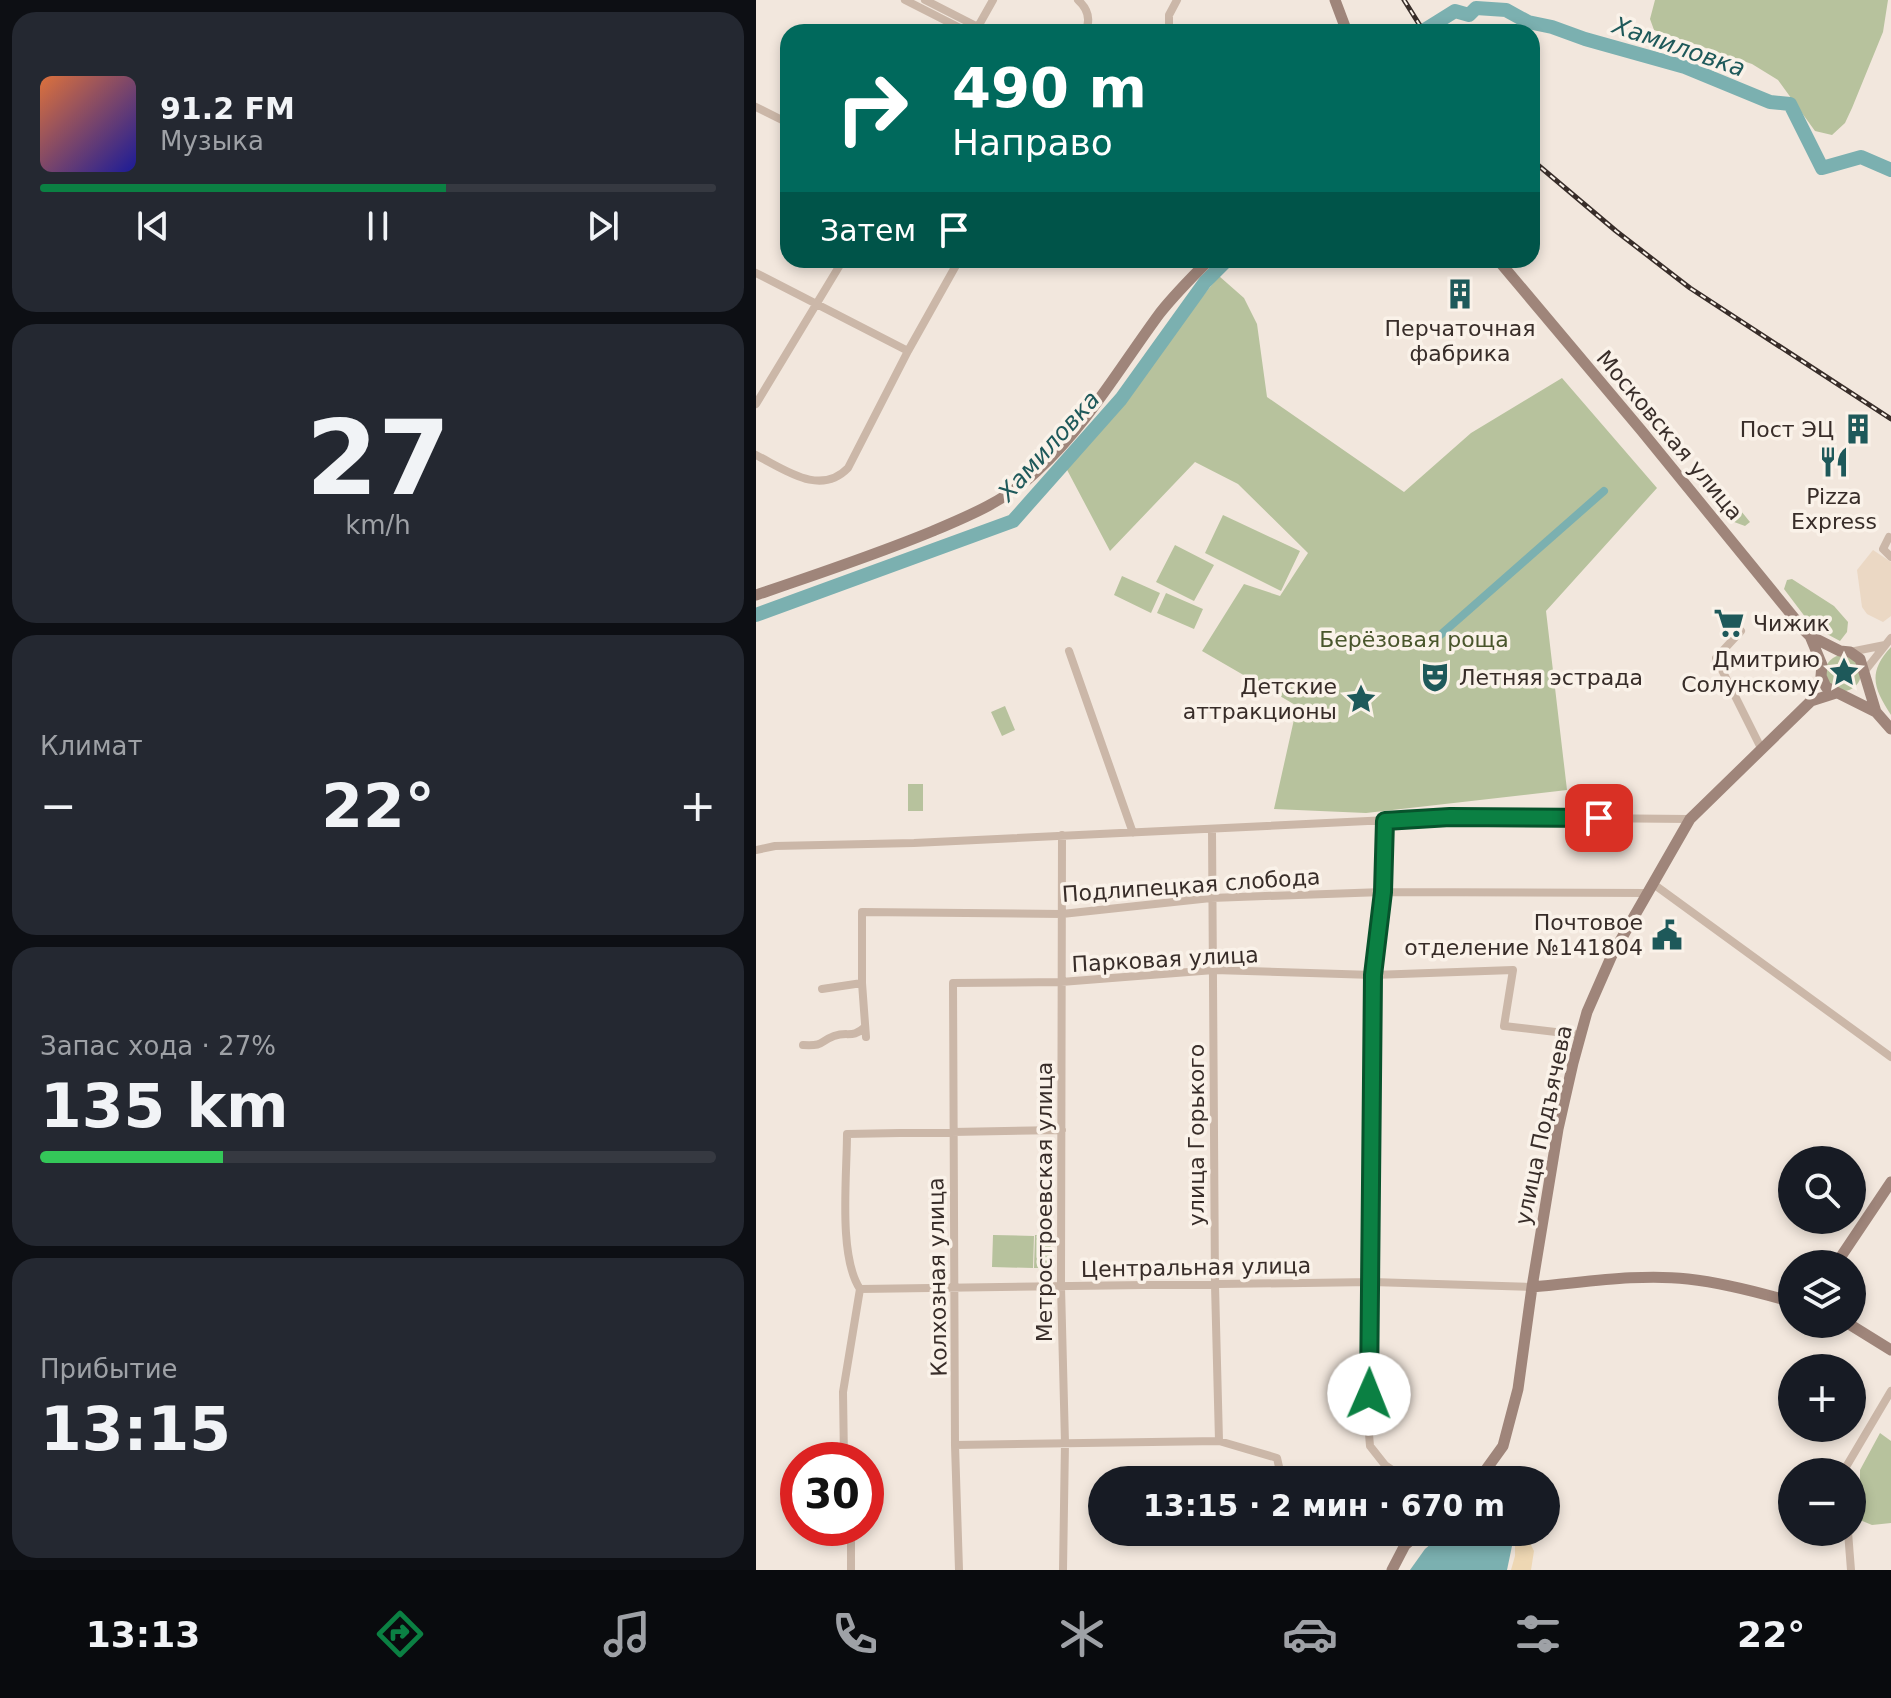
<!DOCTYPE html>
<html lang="ru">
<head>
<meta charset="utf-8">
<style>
  :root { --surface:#171b24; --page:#242831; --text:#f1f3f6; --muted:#9ea1a6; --line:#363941; --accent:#0b8043 }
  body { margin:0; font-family:"DejaVu Sans",sans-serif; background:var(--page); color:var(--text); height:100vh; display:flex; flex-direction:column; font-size:30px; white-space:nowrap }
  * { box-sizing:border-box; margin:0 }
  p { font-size:26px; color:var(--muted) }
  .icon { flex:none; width:44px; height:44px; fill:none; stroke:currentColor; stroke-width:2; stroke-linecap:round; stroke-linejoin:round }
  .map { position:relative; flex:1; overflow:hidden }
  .panel { display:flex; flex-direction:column; gap:12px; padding:12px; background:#0d0f14; width:756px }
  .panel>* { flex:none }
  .banner { position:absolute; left:24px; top:24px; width:760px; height:244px; border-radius:24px; box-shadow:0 4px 12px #0003; background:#00695c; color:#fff; overflow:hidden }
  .buttons { position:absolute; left:1022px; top:1146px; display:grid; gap:16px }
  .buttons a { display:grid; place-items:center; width:88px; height:88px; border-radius:50%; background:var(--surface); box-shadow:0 4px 12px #0003; font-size:40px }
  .speed { position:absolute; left:24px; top:1442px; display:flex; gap:16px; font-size:40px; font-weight:700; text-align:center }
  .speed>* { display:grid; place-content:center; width:104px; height:104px; border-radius:50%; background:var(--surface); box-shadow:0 4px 12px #0003; line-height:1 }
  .speed .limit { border:12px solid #d22; background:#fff; color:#111 }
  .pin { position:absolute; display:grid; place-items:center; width:68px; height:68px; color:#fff; margin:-34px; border-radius:16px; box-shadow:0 4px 12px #0006 }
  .me { position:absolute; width:88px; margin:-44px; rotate:1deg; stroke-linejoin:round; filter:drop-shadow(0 0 6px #0008) }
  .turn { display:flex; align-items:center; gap:28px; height:168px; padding:0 40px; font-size:36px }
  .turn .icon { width:104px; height:104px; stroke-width:2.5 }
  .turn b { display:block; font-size:56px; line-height:68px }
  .then { display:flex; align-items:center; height:76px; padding:0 40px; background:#0003; gap:16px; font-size:30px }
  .big { font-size:60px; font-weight:700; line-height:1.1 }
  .panel .widget { flex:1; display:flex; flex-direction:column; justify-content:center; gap:12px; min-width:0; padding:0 28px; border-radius:24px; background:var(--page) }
  .panel .dial { align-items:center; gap:0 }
  .dial b { font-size:104px; line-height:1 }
  .song { display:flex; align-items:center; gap:24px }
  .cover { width:96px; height:96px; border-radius:12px; background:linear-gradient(135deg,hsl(20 70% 55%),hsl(240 70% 35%)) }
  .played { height:8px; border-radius:4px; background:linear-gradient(90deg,var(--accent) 60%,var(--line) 60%) }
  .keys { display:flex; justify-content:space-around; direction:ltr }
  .heat { display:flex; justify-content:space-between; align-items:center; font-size:44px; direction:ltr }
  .charge { height:12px; border-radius:6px; background:linear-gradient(90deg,#34c759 27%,var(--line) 0) }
  .trip { position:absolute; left:332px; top:1466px; width:472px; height:80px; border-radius:40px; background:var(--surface); box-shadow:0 4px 12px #0003; font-weight:700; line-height:80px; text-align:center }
  .menu { display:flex; height:128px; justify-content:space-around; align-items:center; background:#090b0e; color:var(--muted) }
  .menu .icon { width:56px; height:56px }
  .menu .active { color:var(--accent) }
  .menu b { font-size:36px; color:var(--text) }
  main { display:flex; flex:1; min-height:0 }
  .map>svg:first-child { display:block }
</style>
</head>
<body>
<main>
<section class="panel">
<div class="widget">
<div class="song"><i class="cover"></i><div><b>91.2 FM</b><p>Музыка</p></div></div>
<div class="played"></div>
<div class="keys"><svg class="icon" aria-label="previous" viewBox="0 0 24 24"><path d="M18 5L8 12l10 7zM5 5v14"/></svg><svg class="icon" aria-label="pause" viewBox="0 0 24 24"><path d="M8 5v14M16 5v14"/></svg><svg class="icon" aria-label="next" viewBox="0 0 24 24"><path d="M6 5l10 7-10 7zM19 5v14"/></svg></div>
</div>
<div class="widget dial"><b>27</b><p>km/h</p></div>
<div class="widget"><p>Климат</p>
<div class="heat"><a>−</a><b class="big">22°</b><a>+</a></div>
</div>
<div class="widget"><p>Запас хода · 27%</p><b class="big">135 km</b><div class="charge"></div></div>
<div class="widget"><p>Прибытие</p><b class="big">13:15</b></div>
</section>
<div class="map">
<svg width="1135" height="1570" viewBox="0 0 1135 1570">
  <rect width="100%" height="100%" fill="#f2e7dd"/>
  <!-- green -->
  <path fill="#b7c29d" d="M 899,0 L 1132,0 L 1127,32 L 1096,108 L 1089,123 L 1076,135 L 1059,131 L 1022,80 L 996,64 L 898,30 L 894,19 Z
    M 463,276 L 488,298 L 501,324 L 511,397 L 648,492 L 715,433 L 806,378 L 901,488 L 790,611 L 811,790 L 610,813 L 518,809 L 541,706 L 446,651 L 488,584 L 524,596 L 552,553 L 482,484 L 439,462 L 354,551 L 309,466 Z
    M 972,495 L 994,522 L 989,526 L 970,519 L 962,506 Z
    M 467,515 L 544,551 L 525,591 L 449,553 Z
    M 419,545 L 458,565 L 438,601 L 400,582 Z
    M 366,576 L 404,593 L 395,613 L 358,595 Z
    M 1036,579 L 1078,606 L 1092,622 L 1091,632 L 1084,641 L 1056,626 L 1028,589 L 1031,580 Z
    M 410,593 L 447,609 L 438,629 L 401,613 Z
    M 1135,647 L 1135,715 C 1118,689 1111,673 1135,647 Z
    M1069 673a18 18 0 1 1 36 0a18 18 0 1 1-36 0Z
    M 249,706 L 259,730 L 246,736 L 235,712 Z
    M 152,784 L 167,784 L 167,811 L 152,811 Z
    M 237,1235 L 278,1236 L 277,1268 L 236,1267 Z
    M 279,1235 L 295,1236 L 294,1268 L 278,1268 Z
    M 1124,1433 L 1135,1441 L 1135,1523 L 1116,1525 L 1104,1520 L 1104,1470 Z"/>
  <!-- sand -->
  <path fill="#eed7b3" d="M 759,1540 L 773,1541 L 778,1551 L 775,1570 L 755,1570 L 759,1556 Z"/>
  <!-- plaza -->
  <path fill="#ebd8c4" d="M 1117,550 L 1135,562 L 1135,616 L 1127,622 L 1111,614 L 1106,607 L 1101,570 Z"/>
  <!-- water -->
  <path fill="#7bb0b0" d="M 689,1532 L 746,1532 L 756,1546 L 751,1570 L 654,1570 L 669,1549 Z"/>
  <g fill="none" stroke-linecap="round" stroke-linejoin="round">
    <!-- canal -->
    <path stroke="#7bb0b0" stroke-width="8" d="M 682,637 L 848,491"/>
    <!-- river -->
    <path stroke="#7bb0b0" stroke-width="14" d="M 667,31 L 699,11 L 713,15 L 720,8 L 750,10 L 772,22 L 796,27 L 829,39 L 929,67 L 1014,102 L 1034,104 L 1066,168 L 1105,157 L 1135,170
      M 0,615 L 257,521 L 365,399 L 449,282 L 471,260"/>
    <!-- street -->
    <path stroke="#cbb7a8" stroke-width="8" d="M 149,0 L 212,32
      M 169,0 L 222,27
      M 322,0 C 332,9 335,20 329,32
      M 219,32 L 237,0
      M 413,32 L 413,15 L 421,0
      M 0,107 L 32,123
      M 0,273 L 152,351
      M 0,404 L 87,260
      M 0,455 C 28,469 64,497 92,468 L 152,351 L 203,260
      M 1133,537 L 1127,549 L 1135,557
      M 985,631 L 960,658 L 1005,748
      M 313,651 L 377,833
      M 1094,652 L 1129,645
      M 1108,672 L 1135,638
      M 629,821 L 627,892 L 617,975 L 616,1282 L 612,1422 L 614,1446 L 629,1465 L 651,1480
      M 456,830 L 459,1285 L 463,1441
      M 306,835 L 305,1287 L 309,1443 L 307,1570
      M 0,850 L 19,846 L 158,843 L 694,817 L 934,819
      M 896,883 L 1135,1057
      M 66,989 L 106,983
      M 110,1037 L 106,983 L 106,912 L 306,914 L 455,898 L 627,892 L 890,893
      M 47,1045 C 70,1046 62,1042 78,1036 C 92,1031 96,1039 109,1027
      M 104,1289 L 616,1282 L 776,1287
      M 104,1289 C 82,1256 91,1175 91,1134 L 306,1130
      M 199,1445 L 463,1441 L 521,1458 L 526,1480
      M 88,1460 L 87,1392 L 104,1289
      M 1087,1472 L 1135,1391
      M 1092,1532 L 1095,1570
      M 95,1570 L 95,1528
      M 203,1570 L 199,1445 L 197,983 L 305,982 L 458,970 L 617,975 L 757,970 L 748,1026 L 825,1035"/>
    <!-- secondary -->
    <path stroke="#9f857a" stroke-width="11" d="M 579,0 L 591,32
      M 742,260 L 885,430 L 1048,630 L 1054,636 L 1084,651 L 1094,652 L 1104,659 L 1120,712
      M 0,595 C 59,575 119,555 177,531 C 215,515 251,500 281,471 C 331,425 364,367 404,313 C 419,294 436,277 453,260
      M 1054,636 L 1066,665 L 1065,676 L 1070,687 L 1120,712 L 1135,729
      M 1080,1264 L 1135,1182
      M 776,1287 C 826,1283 881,1273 932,1279 C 967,1283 1002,1292 1036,1302
      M 1093,1324 L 1135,1350
      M 720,1480 L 729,1471 L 747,1446 L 762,1389 L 776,1287 L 802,1129 L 817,1063 L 831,1012 L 856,955 L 934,819 L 1055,701 L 1080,693
      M 636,1570 L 649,1545 L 664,1532"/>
    <!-- rail casing -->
    <g stroke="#382d29" stroke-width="5">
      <path id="rail" d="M 648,0 L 668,32
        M 776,160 L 860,231 L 934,288 L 1135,419"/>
    </g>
    <!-- rail -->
    <use href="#rail" stroke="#faf2e9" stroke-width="2" stroke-dasharray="6" stroke-linecap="butt"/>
  </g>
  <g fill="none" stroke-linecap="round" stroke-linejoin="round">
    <!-- route casing -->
    <g stroke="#07532c" stroke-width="20">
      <path id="route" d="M 613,1394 L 617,975 L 627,892 L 629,821 L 694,817 L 843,818"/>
    </g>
    <!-- route -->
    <use href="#route" stroke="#0b8043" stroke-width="14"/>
  </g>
  <!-- icons -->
  <defs>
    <g id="building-bare" transform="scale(2.4)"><path d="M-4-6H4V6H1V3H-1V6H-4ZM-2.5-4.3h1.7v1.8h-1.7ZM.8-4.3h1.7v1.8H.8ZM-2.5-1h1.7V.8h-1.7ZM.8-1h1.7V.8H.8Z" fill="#1e595a" stroke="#faf2e9" stroke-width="2.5" paint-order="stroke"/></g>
    <g id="restaurant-bare" transform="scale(2.4)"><path d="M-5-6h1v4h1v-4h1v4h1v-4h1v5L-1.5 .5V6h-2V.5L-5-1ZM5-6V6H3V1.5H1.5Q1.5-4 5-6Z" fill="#1e595a" stroke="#faf2e9" stroke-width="2.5" paint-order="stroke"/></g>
    <g id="supermarket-bare" transform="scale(2.4)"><path d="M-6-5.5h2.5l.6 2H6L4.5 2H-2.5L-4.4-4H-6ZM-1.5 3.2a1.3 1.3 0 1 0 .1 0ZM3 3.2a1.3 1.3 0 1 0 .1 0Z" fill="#1e595a" stroke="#faf2e9" stroke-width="2.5" paint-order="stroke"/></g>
    <g id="sight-bare" transform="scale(2.4)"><path d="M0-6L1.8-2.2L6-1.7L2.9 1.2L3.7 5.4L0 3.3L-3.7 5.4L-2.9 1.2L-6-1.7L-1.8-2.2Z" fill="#1e595a" stroke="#faf2e9" stroke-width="2.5" paint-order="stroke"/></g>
    <g id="theatre-bare" transform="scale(2.4)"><path d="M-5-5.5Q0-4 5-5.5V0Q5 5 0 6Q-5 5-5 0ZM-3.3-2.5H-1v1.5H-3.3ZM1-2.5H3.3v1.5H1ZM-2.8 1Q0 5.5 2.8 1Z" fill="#1e595a" stroke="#faf2e9" stroke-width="2.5" paint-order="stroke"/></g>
    <g id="civic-bare" transform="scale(2.4)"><path d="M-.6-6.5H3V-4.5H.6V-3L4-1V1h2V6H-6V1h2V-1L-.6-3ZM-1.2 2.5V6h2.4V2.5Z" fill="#1e595a" stroke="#faf2e9" stroke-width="2.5" paint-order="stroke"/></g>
  </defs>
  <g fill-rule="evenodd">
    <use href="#building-bare" x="704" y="294"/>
    <use href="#building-bare" x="1102" y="429"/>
    <use href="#restaurant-bare" x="1078" y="462"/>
    <use href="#supermarket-bare" x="973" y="623"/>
    <use href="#sight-bare" x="1088" y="672"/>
    <use href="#theatre-bare" x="679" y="677"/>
    <use href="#sight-bare" x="605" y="699"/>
    <use href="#civic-bare" x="911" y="935"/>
  </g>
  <g text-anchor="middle" stroke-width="7" stroke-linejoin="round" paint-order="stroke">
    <!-- poi labels -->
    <g font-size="22" fill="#382d29" stroke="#faf2e9" text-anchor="end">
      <text x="704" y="336" text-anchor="middle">Перчаточная<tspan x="704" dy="25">фабрика</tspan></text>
      <text x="1078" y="437">Пост ЭЦ</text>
      <text x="1078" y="504" text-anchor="middle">Pizza<tspan x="1078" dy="25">Express</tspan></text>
      <text x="997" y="631" text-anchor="start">Чижик</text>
      <text x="1064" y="667">Дмитрию<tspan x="1064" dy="25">Солунскому</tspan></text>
      <text x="703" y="685" text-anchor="start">Летняя эстрада</text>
      <text x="581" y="694">Детские<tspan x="581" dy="25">аттракционы</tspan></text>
      <text x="887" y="930">Почтовое<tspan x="887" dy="25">отделение №141804</tspan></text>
    </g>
    <!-- street labels -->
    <g font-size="22" fill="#382d29" stroke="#faf2e9">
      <text transform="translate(914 435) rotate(50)" y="8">Московская улица</text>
      <text transform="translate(435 885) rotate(-4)" y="8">Подлипецкая слобода</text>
      <text transform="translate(409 959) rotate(-3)" y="8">Парковая улица</text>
      <text transform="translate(787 1125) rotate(-78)" y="8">улица Подъячева</text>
      <text transform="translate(440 1135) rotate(-90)" y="8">улица Горького</text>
      <text transform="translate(288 1202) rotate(-90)" y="8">Метростроевская улица</text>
      <text transform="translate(440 1267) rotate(-1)" y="8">Центральная улица</text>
      <text transform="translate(181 1277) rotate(-91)" y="8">Колхозная улица</text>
    </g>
    <!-- park labels -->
    <g font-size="22" fill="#49562c" stroke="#faf2e9">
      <text x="658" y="647">Берёзовая роща</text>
    </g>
    <!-- water labels -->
    <g font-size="24" font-style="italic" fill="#1e595a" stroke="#faf2e9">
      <text transform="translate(923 47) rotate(19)" y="8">Хамиловка</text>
      <text transform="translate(293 446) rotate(-48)" y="8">Хамиловка</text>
    </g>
  </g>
</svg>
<div class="buttons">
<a><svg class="icon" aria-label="search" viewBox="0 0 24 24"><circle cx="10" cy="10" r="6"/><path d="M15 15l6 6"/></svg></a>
<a><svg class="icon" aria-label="layers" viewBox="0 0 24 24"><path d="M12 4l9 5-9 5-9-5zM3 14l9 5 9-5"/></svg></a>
<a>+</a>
<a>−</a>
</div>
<div class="speed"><div class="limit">30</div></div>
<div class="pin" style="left:843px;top:818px;background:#d93025"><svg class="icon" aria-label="arrive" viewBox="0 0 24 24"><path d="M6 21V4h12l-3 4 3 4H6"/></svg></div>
<svg class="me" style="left:613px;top:1394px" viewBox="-20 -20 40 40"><circle r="19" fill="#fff"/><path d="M0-13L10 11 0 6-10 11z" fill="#0b8043"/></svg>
<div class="trip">13:15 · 2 мин · 670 m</div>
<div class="banner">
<div class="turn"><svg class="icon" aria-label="right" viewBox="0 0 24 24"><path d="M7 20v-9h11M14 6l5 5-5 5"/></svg><div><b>490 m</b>Направо</div></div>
<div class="then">Затем<svg class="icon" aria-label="arrive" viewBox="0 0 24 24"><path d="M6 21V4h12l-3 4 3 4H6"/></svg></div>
</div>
</div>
</main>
<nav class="menu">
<b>13:13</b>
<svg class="icon active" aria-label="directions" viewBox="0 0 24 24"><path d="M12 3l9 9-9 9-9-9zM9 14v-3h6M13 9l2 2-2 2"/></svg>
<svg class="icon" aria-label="music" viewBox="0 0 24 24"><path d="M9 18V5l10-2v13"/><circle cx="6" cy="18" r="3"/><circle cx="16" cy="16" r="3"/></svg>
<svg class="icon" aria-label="phone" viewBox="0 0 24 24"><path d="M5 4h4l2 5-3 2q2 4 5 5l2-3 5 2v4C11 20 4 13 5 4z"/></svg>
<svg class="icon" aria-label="climate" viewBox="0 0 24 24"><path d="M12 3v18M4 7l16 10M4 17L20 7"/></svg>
<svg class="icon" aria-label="car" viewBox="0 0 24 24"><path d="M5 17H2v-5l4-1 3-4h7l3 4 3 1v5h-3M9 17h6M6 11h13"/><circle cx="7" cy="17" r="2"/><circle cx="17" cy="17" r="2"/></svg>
<svg class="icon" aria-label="filters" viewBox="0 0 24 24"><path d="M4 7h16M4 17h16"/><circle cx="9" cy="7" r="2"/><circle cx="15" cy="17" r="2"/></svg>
<b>22°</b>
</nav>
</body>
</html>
